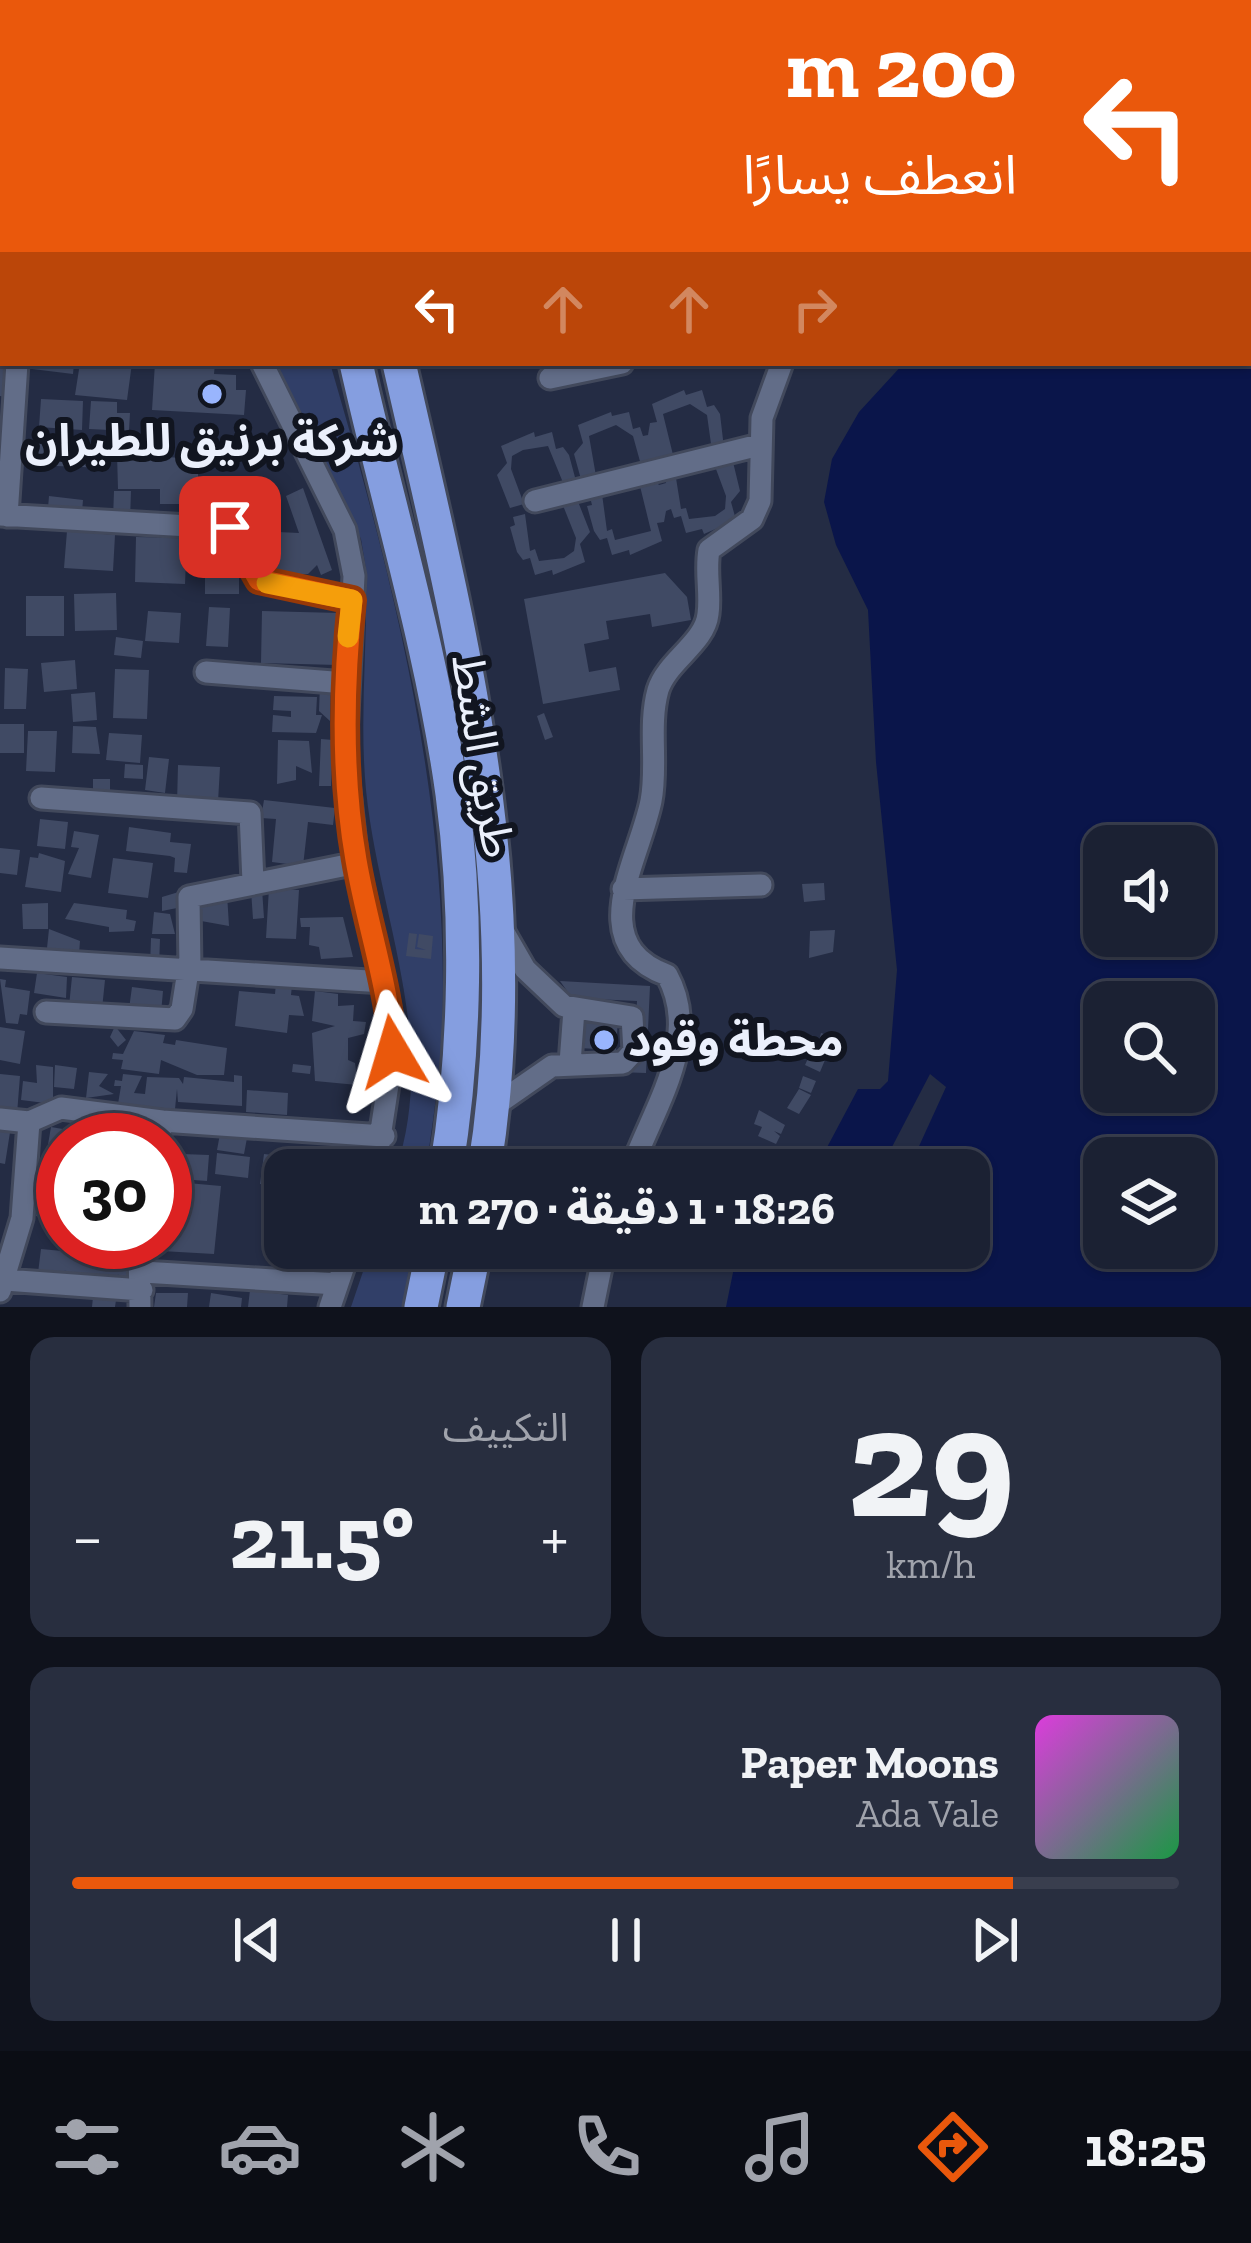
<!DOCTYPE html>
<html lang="ar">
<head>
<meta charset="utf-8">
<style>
  :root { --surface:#1b2133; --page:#282e3f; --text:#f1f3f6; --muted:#a0a3ac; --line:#393e4e; --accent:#ea580c }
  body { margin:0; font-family:"Zilla Slab","Noto Sans Arabic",serif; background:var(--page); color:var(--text); direction:rtl; height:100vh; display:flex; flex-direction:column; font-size:45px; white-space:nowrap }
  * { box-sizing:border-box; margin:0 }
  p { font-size:39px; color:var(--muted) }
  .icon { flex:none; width:66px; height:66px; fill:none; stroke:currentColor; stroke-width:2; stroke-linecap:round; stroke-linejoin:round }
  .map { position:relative; height:1307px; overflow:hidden; direction:ltr }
  .side { display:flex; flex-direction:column; gap:30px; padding:30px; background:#0f121c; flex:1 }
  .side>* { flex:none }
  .hud { position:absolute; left:0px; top:0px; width:1251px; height:366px; box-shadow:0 3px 9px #0004,0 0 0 3px var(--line); direction:rtl; background:#ea580c; color:#fff; overflow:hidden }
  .tools { position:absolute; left:1083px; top:825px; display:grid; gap:24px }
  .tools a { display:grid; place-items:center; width:132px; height:132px; border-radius:24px; background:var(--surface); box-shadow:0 3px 9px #0004,0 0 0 3px var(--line); font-size:60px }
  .speed { position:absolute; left:36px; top:1113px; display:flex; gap:24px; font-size:60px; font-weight:700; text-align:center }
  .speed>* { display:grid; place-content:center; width:156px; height:156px; border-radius:50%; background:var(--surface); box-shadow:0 3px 9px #0004,0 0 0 3px var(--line); line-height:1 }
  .speed .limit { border:18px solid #d22; background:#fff; color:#111 }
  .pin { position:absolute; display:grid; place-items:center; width:102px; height:102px; color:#fff; margin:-51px; border-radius:24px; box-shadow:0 6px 18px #0006 }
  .me { position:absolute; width:132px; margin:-66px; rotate:353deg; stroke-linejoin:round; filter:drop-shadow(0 0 9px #0008) }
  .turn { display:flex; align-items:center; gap:42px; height:252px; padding:0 36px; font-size:54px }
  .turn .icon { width:156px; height:156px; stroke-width:2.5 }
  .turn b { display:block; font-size:84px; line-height:102px }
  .lanes { display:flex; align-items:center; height:114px; padding:0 36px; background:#0003; justify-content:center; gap:60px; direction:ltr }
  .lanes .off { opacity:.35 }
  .big { font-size:90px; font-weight:700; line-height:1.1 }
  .side .tile { flex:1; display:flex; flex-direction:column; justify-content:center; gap:18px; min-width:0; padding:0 42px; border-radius:24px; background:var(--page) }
  .side .dial { align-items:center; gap:0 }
  .dial b { font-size:156px; line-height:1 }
  .song { display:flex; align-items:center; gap:36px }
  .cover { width:144px; height:144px; border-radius:18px; background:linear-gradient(135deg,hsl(300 70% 55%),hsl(140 70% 35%)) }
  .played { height:12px; border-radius:6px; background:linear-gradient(90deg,var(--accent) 85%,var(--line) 85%) }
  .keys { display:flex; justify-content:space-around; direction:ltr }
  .heat { display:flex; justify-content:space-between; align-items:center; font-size:66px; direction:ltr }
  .side .tiles { flex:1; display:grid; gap:30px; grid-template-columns:1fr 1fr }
  .tile:last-child { grid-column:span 2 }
  .trip { position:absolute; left:264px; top:1149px; width:726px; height:120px; border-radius:24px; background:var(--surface); box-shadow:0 3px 9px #0004,0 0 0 3px var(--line); font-weight:700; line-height:120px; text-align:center; direction:rtl }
  .dock { display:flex; height:192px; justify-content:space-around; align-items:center; background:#0b0d14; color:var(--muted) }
  .dock .icon { width:84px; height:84px }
  .dock .current { color:var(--accent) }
  .dock b { font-size:54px; color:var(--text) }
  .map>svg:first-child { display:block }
</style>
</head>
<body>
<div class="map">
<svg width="1251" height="1307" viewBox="0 0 1251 1307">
  <rect width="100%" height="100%" fill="#242c44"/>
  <!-- green -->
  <path fill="#313f68" d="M 276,363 L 330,363 C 394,582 451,804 442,1034 C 440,1079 432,1125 426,1170 L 396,1170 C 439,1039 379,918 366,790 C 359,717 368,642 366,569 L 361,539 Z
    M 371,1248 L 413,1248 L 402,1307 L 351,1307 Z"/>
  <!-- water -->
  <path fill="#0a154a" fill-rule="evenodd" d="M 777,0 L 1251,0 L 1251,241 L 1248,3 Z
    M 1251,285 L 1251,1307 L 726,1307 L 738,1248 L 969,1248 L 969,1170 L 815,1170 L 858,1089 L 880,1089 L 888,1081 L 897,970 L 876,762 L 868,610 L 836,545 L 824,502 L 832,459 L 859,412 L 904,363 L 1248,363 ZM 1104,846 L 1194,846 L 1194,936 L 1104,936 ZM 1104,1002 L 1194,1002 L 1194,1092 L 1104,1092 ZM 1104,1158 L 1194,1158 L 1194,1248 L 1104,1248 Z"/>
  <!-- pier -->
  <path fill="#242c44" d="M 930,1074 L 946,1087 L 915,1155 L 906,1170 L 880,1170 Z"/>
  <!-- building -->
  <path fill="#404a64" d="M 0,363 L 7,363 L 5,397 L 0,396 Z
    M 24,363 L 74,363 L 73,374 L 24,368 Z
    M 80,363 L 132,363 L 127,400 L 75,395 Z
    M 155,363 L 215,363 L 214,374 L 236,375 L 236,390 L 246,390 L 244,415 L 152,410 Z
    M 684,390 L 686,395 L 702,390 L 707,407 L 714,405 L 720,414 L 724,448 L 712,451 L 707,415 L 690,404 L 663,414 L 675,463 L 655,460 L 648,462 L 650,469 L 641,465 L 633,436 L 616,425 L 589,436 L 596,476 L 582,483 L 574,454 L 583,443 L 578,425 L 611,412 L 612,416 L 629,412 L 633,429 L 640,427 L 643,436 L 648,435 L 650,423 L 657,422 L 652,404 Z
    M 41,399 L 83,401 L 82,430 L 39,427 Z
    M 91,401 L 117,402 L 117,413 L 130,413 L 129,431 L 89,429 Z
    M 534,432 L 535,437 L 552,432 L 556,449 L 563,447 L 569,455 L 576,481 L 564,485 L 548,446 L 523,450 L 512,456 L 511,469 L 524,504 L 510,508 L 497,475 L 507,463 L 501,446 Z
    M 31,441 L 108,444 L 107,468 L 31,465 Z
    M 117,454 L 198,459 L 198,504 L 160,504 L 160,489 L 118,489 Z
    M 713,461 L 733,462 L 740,491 L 731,502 L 736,520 L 704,534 L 702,529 L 686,533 L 681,516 L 674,518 L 671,509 L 666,511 L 664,522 L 657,523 L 662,541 L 630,555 L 629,550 L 612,555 L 607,538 L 600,540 L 594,531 L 587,506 L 592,505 L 590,497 L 602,494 L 607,531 L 612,529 L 615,540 L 651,531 L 639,482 L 653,478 L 659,485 L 666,483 L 664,476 L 675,472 L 681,509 L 686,508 L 689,519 L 715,516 L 725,509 L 726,496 Z
    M 303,488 L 332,570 L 321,575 L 317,565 L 308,574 L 259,576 L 257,531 L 299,533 L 286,496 Z
    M 114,491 L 131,491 L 130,520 L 113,519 Z
    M 49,496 L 83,500 L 82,512 L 48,508 Z
    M 577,499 L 590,532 L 580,544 L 585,562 L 553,575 L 552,570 L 535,575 L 530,558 L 523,560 L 517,552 L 510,527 L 515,525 L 513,517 L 525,514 L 530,551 L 535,549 L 539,561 L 564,558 L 574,551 L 576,538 L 562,503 Z
    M 67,531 L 115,535 L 113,571 L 64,568 Z
    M 205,536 L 239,537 L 239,594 L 205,594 Z
    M 136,537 L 187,538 L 185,584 L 135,582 Z
    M 665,573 L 687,597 L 691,620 L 652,627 L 650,614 L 606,621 L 609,639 L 584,644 L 589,672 L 616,667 L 620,690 L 543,704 L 524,599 Z
    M 116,593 L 117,630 L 75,631 L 74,594 Z
    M 26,596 L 64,596 L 64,636 L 26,636 Z
    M 209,607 L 230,608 L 228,647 L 206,646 Z
    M 148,611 L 181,613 L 179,643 L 145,641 Z
    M 262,611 L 339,613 L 338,665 L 261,663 Z
    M 116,637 L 143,641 L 141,658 L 114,655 Z
    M 75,660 L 77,689 L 44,692 L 41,663 Z
    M 5,668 L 28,669 L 26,709 L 4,709 Z
    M 115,669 L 149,670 L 147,719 L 113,718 Z
    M 320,684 L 331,684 L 330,721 L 319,711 Z
    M 95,692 L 97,720 L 73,722 L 71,694 Z
    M 274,696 L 317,697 L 316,715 L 322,715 L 316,733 L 272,732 L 273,715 L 291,717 L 291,711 L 273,710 Z
    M 544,713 L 553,737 L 545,740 L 537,716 Z
    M 0,724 L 24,724 L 24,753 L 0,753 Z
    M 73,726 L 96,727 L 100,754 L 72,753 Z
    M 28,731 L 57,731 L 55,772 L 26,771 Z
    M 109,733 L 142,735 L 140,763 L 106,760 Z
    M 321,739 L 333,740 L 331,786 L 319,786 Z
    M 278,740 L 309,741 L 312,773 L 296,766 L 296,780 L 277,784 Z
    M 149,757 L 169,759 L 165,793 L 145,790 Z
    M 125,764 L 143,765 L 143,779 L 124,778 Z
    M 178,765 L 220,767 L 218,802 L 177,804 Z
    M 93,779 L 110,779 L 110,791 L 93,791 Z
    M 264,800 L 335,808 L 333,825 L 308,822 L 303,866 L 272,862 L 276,819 L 261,818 Z
    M 40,819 L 68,822 L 65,849 L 37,846 Z
    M 129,827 L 171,833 L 170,842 L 191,844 L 187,873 L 174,872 L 175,858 L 170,856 L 126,851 Z
    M 74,831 L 99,835 L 91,878 L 68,874 L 79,848 L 71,847 Z
    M 0,848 L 20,850 L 17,875 L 0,873 Z
    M 39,853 L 65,861 L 61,892 L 25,887 L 30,857 L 38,858 Z
    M 113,858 L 153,863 L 148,898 L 108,893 Z
    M 824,883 L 825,900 L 804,902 L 802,884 Z
    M 269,888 L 299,890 L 296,939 L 266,938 Z
    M 262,889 L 264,918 L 253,919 L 251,890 Z
    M 182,891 L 182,907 L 162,911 L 162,897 Z
    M 227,894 L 229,926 L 190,919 L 189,901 Z
    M 48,903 L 48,929 L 23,929 L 22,904 Z
    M 74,903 L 127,910 L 126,919 L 136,921 L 134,931 L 109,932 L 109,927 L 65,919 Z
    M 154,912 L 170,914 L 175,934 L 152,934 Z
    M 343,917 L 353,957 L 321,959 L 319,947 L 309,945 L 310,927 L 301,927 L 300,918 Z
    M 49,929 L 80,941 L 79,954 L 47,948 Z
    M 835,930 L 833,952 L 809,958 L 810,931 Z
    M 409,933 L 417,934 L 415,949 L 426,950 L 417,947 L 419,934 L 433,936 L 431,959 L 406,956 Z
    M 151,938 L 160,939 L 159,967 L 150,967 Z
    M 37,973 L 67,977 L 66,998 L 34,993 Z
    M 72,977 L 105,980 L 102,1009 L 69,1006 Z
    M 0,979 L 6,980 L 5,987 L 30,991 L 27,1015 L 20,1014 L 18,1024 L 6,1023 Z
    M 560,981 L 650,986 L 646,1073 L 618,1072 L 634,1059 L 637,1001 L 572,998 Z
    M 276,983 L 292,985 L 291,995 L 299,996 L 304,1016 L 289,1015 L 287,1033 L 235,1026 L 239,991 L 275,994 Z
    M 132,987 L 163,991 L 161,1013 L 129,1009 Z
    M 315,991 L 338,994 L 338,1006 L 354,1005 L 353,1021 L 366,1022 L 364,1034 L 348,1038 L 348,1060 L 355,1063 L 357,1077 L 368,1078 L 368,1086 L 315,1081 L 312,1033 L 335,1026 L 312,1021 Z
    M 580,1017 L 618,1018 L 616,1050 L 579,1048 Z
    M 115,1026 L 126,1040 L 118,1047 L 110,1037 Z
    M 0,1027 L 25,1031 L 20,1064 L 0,1060 Z
    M 134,1031 L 165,1035 L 163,1043 L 175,1045 L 176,1040 L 227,1048 L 224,1075 L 197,1075 L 161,1060 L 159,1074 L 121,1069 L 123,1060 L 112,1059 L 113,1053 L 123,1054 Z
    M 821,1033 L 833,1037 L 828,1054 L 816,1051 Z
    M 810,1054 L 825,1060 L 820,1072 L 805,1065 Z
    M 293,1064 L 311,1066 L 310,1074 L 292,1072 Z
    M 36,1065 L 53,1067 L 53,1104 L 21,1100 L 23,1081 L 37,1083 Z
    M 55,1065 L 77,1068 L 74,1089 L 54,1087 Z
    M 89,1072 L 108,1074 L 99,1086 L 114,1094 L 86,1098 Z
    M 0,1074 L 20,1076 L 17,1114 L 0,1112 Z
    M 123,1074 L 142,1076 L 134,1093 L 145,1094 L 147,1077 L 179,1078 L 183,1084 L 184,1077 L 234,1082 L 234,1075 L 242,1076 L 242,1106 L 178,1102 L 177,1089 L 175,1109 L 118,1104 L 121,1086 L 114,1086 L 115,1080 L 122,1081 Z
    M 803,1076 L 816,1081 L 811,1093 L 799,1088 Z
    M 799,1089 L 811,1095 L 799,1114 L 787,1108 Z
    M 247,1090 L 288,1093 L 287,1115 L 246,1112 Z
    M 759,1110 L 785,1125 L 781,1134 L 774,1131 L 780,1136 L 776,1144 L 758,1136 L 762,1127 L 754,1124 Z
    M 0,1124 L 11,1126 L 5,1164 L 0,1163 Z
    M 51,1127 L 86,1133 L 85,1140 L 63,1140 L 63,1165 L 45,1162 Z
    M 101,1127 L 120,1130 L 119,1138 L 99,1135 L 90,1140 L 91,1130 Z
    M 220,1134 L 247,1138 L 244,1154 L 217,1150 Z
    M 217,1153 L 250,1157 L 248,1178 L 215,1174 Z
    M 182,1154 L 209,1155 L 207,1181 L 180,1179 Z
    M 264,1154 L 316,1160 L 320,1170 L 285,1170 L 285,1187 L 260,1184 Z
    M 727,1157 L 751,1165 L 750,1170 L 725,1170 Z
    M 165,1181 L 221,1186 L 214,1254 L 144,1250 L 145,1242 L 165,1242 Z
    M 276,1202 L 285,1203 L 285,1248 L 295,1248 L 293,1256 L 273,1254 Z
    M 37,1208 L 63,1214 L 63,1233 L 47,1232 L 48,1219 L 36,1216 Z
    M 127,1248 L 140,1249 L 136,1286 L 121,1285 L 118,1274 L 117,1283 L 68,1283 L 65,1270 L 63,1284 L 37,1281 L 41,1249 L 126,1257 Z
    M 250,1290 L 288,1295 L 287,1307 L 248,1307 Z
    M 156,1293 L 188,1293 L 187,1307 L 154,1307 Z
    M 211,1293 L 242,1298 L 241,1307 L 209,1307 Z
    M 93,1297 L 116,1300 L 115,1307 L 92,1307 Z"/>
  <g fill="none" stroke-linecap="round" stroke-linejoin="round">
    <!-- minor casing -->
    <g stroke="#42495c" stroke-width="27">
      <path id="minor" d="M 52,0 L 74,3
        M 174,0 L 175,3
        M 589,0 L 590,3
        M 681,0 L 682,3
        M 742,0 L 743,3
        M 0,157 L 3,158
        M 0,240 L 3,254
        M 0,306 L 3,308
        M 262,363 L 345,530 L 354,576 L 345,754 L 357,863 L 391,1016 L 393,1052 L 375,1170
        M 550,378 L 622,363
        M 535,501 L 759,445
        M 0,515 L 241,529 L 249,537 L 251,566 L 259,580 L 352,600
        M 7,516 L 17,363
        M 206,672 L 346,683
        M 41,798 L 250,813 L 253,882
        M 623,889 L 761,885
        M 0,958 L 384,982
        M 190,970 L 189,897 L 357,863
        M 46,1012 L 175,1019 L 182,1009 L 188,971
        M 570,1063 L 574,1010
        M 493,1107 L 552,1066 L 623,1063 L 634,1051 L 632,1017 L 564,1006 L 525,969 L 502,929
        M 0,1119 L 29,1122 L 61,1108 L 162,1121
        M 159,1140 L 162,1121 L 384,1136
        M 631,1170 C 652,1110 703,1040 667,975 C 583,944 639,861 651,801 C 658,765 648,726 658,690 C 667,661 705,643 708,614 C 711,593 705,572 709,550 L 752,519 L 760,501 L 762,418 L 782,363
        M 139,1242 L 140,1307
        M 143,1272 L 337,1284
        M 5,1280 L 142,1290
        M 0,1291 L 22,1218 L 29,1122
        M 330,1307 L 350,1248
        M 593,1307 L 605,1248"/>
    </g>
    <!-- highway casing -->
    <g stroke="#42495c" stroke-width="39">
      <path id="highway" d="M 271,0 L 271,3
        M 316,0 L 317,3
        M 356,363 C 388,506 432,649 452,794 C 468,914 466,1050 446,1170
        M 399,363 C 460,631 530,893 484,1170
        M 421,1307 L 433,1248
        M 463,1307 L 475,1248"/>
    </g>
    <!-- path -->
    <path stroke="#878ea0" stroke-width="3" stroke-dasharray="9 9" stroke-linecap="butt" d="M 827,0 L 828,3
      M 911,0 L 912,3
      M 1006,0 L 1007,3
      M 1118,0 L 1119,3"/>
    <!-- minor -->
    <use href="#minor" stroke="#626d88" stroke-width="21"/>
    <!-- highway -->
    <use href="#highway" stroke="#859ee0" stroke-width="33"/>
  </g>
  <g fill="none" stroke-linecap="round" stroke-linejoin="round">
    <!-- route casing -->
    <g stroke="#983908" stroke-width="30">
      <path id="route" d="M 230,527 L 249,537 L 251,566 L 259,580 L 352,600 C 343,686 341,774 356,860 C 367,925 389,986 393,1052"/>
    </g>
    <!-- route -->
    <use href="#route" stroke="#ea580c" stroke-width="21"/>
    <!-- slow -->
    <path stroke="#f59e0b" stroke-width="21" d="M 267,583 L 352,600 L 348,637"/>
  </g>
  <!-- markers -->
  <g fill="#99b5fd" stroke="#111520" stroke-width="4.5">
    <circle cx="212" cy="394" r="12"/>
    <circle cx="604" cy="1040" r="12"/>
  </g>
  <g text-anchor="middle" stroke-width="12" stroke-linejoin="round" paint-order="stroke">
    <!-- poi labels -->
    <g font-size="45" font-weight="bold" fill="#ebf0fc" stroke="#111520">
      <text x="212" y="456">شركة برنيق للطيران</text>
      <text x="628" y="1056" text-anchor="start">محطة وقود</text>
    </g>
    <!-- street labels -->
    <g font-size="45" fill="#ebf0fc" stroke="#111520">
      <text transform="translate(484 756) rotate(81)" y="16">طريق الشط</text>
    </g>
  </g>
</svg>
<div class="tools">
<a><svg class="icon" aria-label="sound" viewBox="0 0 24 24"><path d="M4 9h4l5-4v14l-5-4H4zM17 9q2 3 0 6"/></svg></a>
<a><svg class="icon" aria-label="search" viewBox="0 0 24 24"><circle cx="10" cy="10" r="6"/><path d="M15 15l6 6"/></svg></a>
<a><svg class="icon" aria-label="layers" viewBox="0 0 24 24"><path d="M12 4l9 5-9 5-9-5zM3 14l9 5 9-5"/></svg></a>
</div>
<div class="speed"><div class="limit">30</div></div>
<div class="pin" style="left:230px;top:527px;background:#d93025"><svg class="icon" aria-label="arrive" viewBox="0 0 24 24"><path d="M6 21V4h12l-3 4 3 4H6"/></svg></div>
<svg class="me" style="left:393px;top:1052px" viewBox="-20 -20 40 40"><path d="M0-17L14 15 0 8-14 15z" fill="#ea580c" stroke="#fff" stroke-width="4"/></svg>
<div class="trip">18:26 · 1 دقيقة · 270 m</div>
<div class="hud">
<div class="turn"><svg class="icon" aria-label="left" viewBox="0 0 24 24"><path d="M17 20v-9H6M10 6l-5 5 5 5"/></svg><div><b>200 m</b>انعطف يسارًا</div></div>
<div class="lanes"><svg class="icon" aria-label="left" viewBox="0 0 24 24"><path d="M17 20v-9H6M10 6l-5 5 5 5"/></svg><svg class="icon off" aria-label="ahead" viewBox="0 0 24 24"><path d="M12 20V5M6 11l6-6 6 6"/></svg><svg class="icon off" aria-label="ahead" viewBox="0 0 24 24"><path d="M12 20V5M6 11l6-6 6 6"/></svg><svg class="icon off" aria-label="right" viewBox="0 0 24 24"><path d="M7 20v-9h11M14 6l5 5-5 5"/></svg></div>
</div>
</div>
<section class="side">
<div class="tiles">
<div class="tile dial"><b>29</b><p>km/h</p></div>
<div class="tile"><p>التكييف</p>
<div class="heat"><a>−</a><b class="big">21.5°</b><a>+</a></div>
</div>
<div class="tile">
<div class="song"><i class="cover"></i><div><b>Paper Moons</b><p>Ada Vale</p></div></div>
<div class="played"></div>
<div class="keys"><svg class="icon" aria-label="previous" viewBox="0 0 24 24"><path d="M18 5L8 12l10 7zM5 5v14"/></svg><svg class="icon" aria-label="pause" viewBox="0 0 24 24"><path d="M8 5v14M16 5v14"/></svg><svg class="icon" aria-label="next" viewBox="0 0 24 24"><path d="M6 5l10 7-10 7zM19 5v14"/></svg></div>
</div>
</div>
</section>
<nav class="dock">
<b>18:25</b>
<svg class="icon current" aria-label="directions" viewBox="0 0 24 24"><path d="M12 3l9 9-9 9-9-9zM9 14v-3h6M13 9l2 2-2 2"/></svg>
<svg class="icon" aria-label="music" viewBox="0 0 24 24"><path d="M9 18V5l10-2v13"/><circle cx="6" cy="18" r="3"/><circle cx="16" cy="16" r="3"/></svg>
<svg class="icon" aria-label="phone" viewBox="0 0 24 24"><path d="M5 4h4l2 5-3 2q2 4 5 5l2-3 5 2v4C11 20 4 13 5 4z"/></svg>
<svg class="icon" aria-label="climate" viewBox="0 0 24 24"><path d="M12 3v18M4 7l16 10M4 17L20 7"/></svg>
<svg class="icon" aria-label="car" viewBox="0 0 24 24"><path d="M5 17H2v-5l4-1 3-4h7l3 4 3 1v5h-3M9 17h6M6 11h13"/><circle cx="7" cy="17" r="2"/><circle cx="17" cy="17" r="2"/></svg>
<svg class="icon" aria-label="filters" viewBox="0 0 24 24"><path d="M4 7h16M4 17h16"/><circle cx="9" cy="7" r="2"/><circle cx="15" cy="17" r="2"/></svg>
</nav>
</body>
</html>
